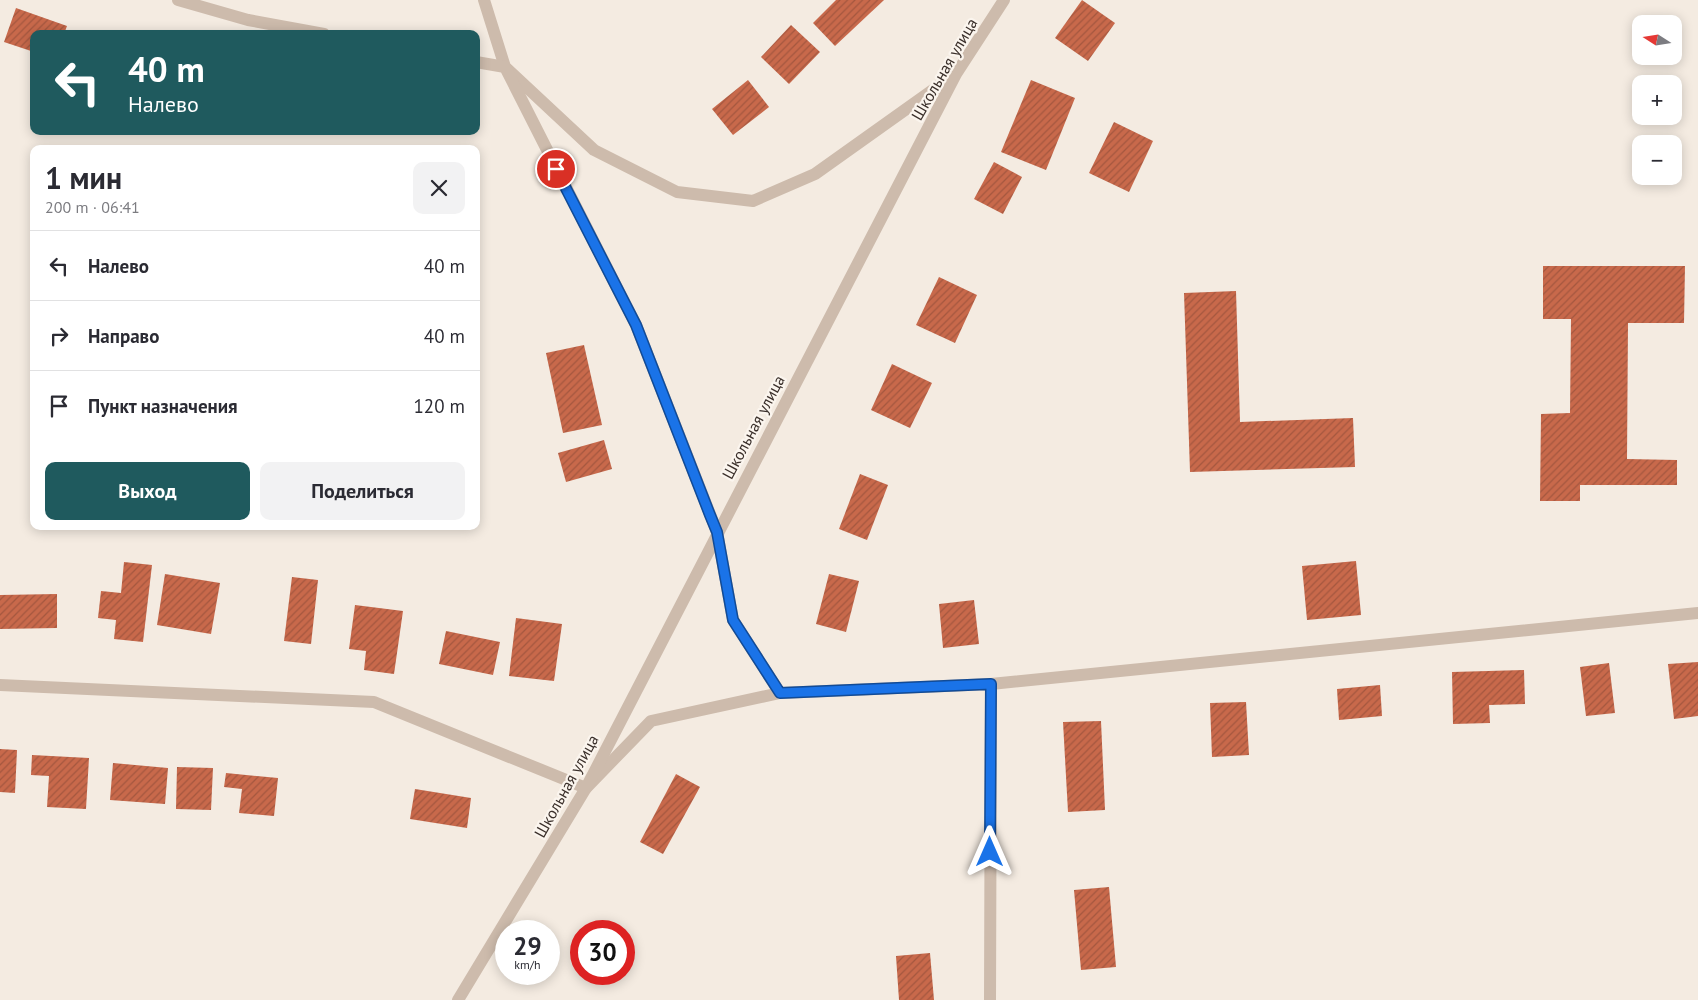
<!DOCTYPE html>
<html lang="ru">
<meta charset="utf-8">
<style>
:root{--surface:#fff;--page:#f2f2f3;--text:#2b2b33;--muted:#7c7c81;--line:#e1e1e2;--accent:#1f5a5e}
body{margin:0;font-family:"PT Sans",sans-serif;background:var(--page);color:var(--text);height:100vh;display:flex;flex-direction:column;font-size:19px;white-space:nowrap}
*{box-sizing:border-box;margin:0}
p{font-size:16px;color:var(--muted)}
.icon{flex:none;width:28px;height:28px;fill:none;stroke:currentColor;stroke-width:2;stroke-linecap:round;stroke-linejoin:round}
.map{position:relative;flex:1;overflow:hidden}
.panel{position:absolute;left:30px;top:145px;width:450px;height:385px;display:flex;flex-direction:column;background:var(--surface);border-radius:10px;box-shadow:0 2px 12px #0003}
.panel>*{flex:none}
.banner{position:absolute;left:30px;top:30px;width:450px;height:105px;border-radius:10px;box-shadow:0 2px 12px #0003;background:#1f5a5e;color:#fff;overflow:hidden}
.needle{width:32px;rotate:282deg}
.controls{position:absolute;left:1632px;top:15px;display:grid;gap:10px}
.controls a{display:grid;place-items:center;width:50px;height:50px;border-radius:10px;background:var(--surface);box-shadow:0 2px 12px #0003;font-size:25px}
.speed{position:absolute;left:495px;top:920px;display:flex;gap:10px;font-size:25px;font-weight:700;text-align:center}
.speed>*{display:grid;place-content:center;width:65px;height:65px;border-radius:50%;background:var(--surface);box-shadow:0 2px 12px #0003;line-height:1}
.speed small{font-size:12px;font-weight:400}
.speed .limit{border:8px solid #d22;background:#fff;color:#111}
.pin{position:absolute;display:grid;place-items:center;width:42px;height:42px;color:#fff;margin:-21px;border:2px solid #fff;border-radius:50%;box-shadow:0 1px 5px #0007}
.me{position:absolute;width:55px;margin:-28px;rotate:0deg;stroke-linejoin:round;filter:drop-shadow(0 0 4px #0008)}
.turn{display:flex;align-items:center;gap:18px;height:105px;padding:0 15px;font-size:22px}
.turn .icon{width:65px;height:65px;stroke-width:2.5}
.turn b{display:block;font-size:35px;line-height:42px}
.round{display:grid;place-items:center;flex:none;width:52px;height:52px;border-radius:10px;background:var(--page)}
.headline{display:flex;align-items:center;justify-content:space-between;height:85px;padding:0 15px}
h1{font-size:30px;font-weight:700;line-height:38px}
.action{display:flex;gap:10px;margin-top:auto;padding:10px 15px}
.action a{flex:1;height:58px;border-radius:10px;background:var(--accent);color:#fff;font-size:20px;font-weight:700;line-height:58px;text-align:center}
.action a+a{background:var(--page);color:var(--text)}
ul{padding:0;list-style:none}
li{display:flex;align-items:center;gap:15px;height:70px;padding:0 15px;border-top:1px solid var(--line)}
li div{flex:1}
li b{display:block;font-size:19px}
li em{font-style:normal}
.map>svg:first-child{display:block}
</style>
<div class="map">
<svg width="1698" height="1000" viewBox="0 0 1698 1000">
<defs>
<pattern id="building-hatch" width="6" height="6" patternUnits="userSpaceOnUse" patternTransform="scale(1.25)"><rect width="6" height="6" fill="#c8694b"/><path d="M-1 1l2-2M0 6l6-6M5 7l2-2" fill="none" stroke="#a4573f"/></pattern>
</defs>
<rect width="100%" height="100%" fill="#f4ebe1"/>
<g fill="url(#building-hatch)">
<path d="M836,0H884L835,46L813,23Z"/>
<path d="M1082,0L1115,23L1088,61L1055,38Z"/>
<path d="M16,8L67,26L64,34H34V52L4,42Z"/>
<path d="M791,25L820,52L789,84L761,57Z"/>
<path d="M748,80L769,107L733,135L712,109Z"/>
<path d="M1031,80L1075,98L1046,170L1001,152Z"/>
<path d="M1114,122L1153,141L1129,192L1089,173Z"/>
<path d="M994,162L1022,177L1003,214L974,199Z"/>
<path d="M1543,266H1685L1684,323H1628L1627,459L1677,460V485H1580V501H1540L1541,414L1570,413L1571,319H1543Z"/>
<path d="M939,277L977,295L955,343L916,325Z"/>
<path d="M1236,291L1240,422L1353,418L1355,467L1190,472L1184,293Z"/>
<path d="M584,345L602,425L563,433L546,353Z"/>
<path d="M892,364L932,383L910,428L871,410Z"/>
<path d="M604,440L612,469L566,482L558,453Z"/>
<path d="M860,474L888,485L867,540L839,529Z"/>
<path d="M1356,561L1361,615L1307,620L1302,566Z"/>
<path d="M124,562L152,565L143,642L114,639L116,620L98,618L101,591L121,593Z"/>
<path d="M165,574L220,583L211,634L157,625Z"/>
<path d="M829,574L859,581L846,632L816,624Z"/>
<path d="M292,577L318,580L311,644L284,641Z"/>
<path d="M57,594V628L0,629V595Z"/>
<path d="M974,600L979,644L943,648L939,604Z"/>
<path d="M355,605L403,611L394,674L364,670L366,651L349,649Z"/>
<path d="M516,618L562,624L554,681L509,676Z"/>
<path d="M446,631L500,642L493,675L439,664Z"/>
<path d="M1698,662V716L1674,719L1668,664Z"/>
<path d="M1609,663L1615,713L1586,716L1580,667Z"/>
<path d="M1524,670L1525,704L1489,705L1490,723L1453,724L1452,672Z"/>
<path d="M1380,685L1382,716L1339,720L1337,689Z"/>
<path d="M1246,702L1249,755L1212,757L1210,703Z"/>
<path d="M1101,721L1105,810L1068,812L1063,722Z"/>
<path d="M0,749L17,750L15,793L0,792Z"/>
<path d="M32,755L89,758L86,809L47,807L49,776L31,775Z"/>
<path d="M113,763L168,768L165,804L110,800Z"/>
<path d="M177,767L213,768L211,810L176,809Z"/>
<path d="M226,773L278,778L274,816L239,813L242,789L224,787Z"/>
<path d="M676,774L700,787L663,854L640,842Z"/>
<path d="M415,789L471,798L467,828L410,819Z"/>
<path d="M1109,887L1116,967L1081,970L1074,890Z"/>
<path d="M930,953L934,1000H899L896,956Z"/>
</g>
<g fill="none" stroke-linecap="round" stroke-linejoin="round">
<g stroke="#cdbbac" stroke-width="12">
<path d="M178,0L248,20L324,34"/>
<path d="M484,0L505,67L594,150L677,192L753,201L815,174L954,75"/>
<path d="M476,62L505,67L636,325L717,532L733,620L780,693"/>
<path d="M0,685L374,702L586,788L651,721L780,693L991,684L1698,613"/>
<path d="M458,1000L586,788L956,74L1004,0"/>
<path d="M990,1000L991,684"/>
</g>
</g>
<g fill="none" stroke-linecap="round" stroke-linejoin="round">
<g stroke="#114b97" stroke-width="12">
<path id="route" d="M556,169L636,325L710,515L717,532L733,620L780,693L991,684L990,852"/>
</g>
<use href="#route" stroke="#1a73e8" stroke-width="9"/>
</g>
<g text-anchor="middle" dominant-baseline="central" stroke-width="4.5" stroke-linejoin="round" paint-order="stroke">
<g font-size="16" fill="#3b302b" stroke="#fbf5ee">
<text transform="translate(944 69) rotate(-60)">Школьная улица</text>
<text transform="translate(753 427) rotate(-62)">Школьная улица</text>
<text transform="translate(566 786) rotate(-61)">Школьная улица</text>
</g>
</g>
</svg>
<div class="controls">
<a><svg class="needle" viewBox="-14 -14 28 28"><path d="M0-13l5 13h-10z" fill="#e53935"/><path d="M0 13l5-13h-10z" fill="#7c7c81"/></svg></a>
<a>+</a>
<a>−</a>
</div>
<div class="speed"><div>29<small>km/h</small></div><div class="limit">30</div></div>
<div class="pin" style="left:556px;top:169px;background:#d93025"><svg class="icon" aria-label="arrive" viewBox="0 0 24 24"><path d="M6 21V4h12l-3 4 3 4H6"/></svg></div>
<svg class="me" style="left:990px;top:852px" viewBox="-20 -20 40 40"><path d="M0-17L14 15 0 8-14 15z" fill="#1a73e8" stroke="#fff" stroke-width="4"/></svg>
<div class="banner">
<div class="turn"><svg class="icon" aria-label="left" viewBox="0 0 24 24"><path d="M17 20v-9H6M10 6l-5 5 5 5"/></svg><div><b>40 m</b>Налево</div></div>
</div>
<section class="panel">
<div class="headline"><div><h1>1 мин</h1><p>200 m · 06:41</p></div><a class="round"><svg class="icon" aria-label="close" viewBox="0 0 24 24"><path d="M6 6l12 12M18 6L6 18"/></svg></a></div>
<ul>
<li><svg class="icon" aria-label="left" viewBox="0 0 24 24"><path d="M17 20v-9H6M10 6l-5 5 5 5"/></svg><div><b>Налево</b></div><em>40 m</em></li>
<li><svg class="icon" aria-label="right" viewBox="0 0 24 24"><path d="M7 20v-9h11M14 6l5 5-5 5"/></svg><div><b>Направо</b></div><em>40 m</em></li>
<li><svg class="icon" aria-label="arrive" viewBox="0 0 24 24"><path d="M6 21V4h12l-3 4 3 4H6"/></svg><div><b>Пункт назначения</b></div><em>120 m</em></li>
</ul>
<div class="action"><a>Выход</a><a>Поделиться</a></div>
</section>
</div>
